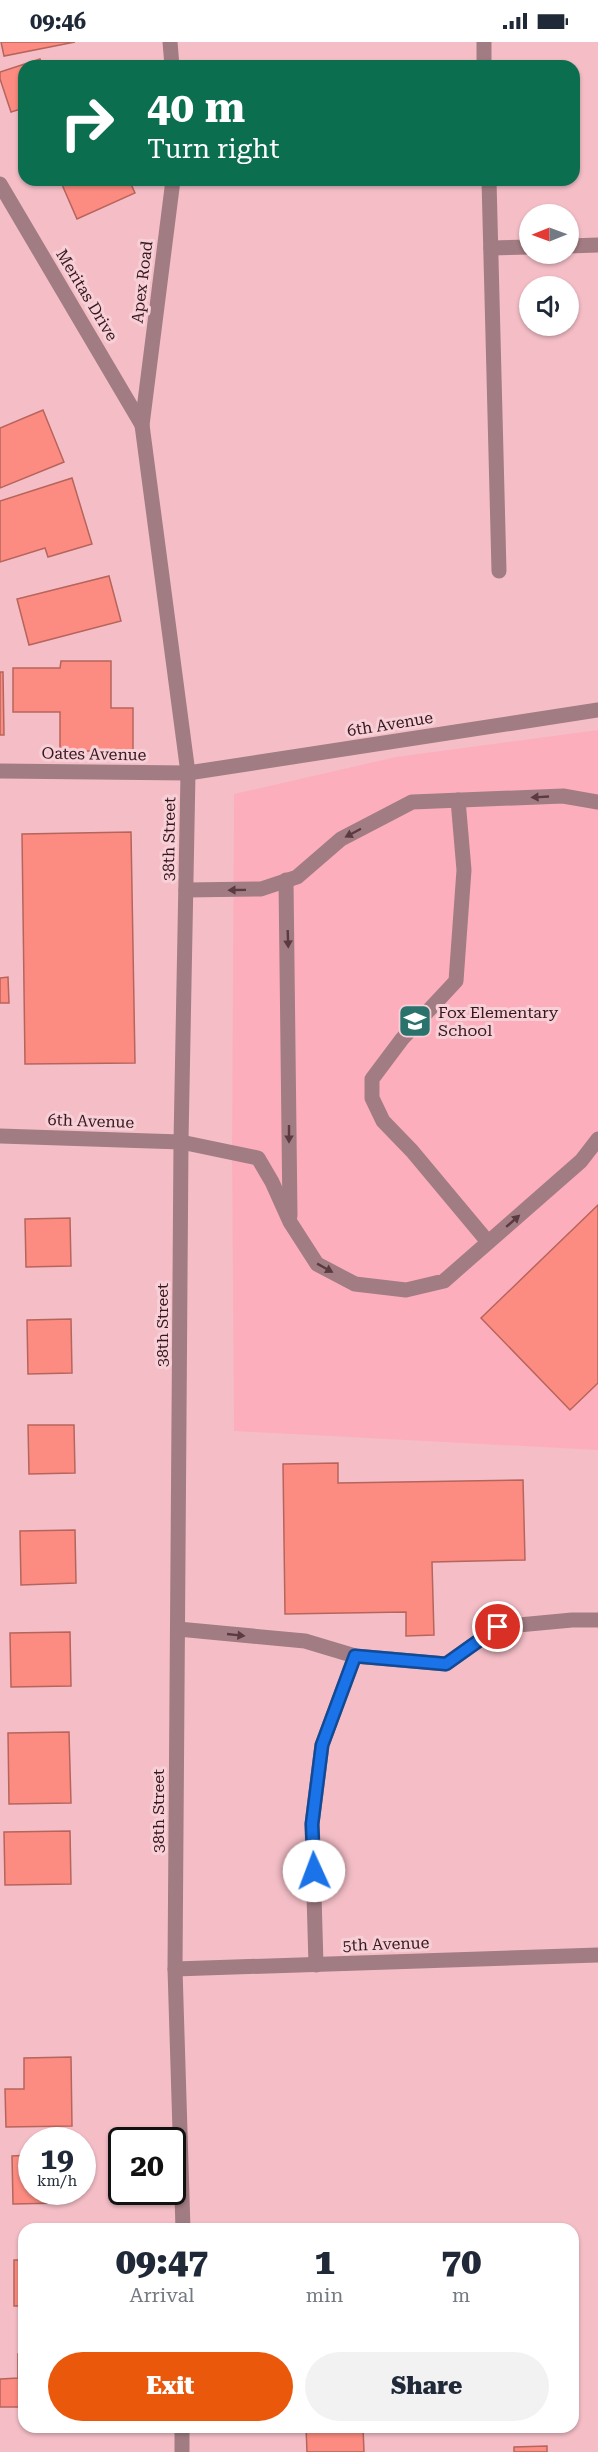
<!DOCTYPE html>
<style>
:root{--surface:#fff;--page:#f2f2f3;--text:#1f2937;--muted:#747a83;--accent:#ea580c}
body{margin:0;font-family:"Roboto Serif",serif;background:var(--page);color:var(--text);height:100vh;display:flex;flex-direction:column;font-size:22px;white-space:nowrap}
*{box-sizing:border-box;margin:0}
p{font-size:20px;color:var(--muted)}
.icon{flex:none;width:33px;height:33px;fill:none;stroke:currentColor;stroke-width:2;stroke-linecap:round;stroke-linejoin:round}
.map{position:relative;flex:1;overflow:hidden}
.side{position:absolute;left:18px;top:2181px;width:561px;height:210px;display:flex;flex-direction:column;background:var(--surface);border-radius:18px;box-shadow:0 2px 4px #0004}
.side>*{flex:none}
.guide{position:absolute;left:18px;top:18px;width:562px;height:126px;border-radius:18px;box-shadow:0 2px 4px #0004;background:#0b6e4f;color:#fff;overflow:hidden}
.needle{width:39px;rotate:269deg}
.controls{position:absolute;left:519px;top:162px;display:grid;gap:12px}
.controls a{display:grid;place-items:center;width:60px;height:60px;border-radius:50%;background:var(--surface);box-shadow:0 2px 4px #0004;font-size:30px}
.speed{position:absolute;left:18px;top:2085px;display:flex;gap:12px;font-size:30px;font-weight:700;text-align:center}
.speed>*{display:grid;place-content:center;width:78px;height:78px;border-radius:50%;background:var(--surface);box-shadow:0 2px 4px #0004;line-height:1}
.speed small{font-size:15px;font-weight:400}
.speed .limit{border:3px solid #111;border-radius:9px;background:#fff;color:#111}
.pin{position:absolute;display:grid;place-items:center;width:51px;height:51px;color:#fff;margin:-26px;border:3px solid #fff;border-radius:50%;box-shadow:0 2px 6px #0007}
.me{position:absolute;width:66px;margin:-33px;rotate:358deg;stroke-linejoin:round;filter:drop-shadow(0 0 4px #0008)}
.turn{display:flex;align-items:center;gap:21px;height:126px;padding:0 30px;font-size:27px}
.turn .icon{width:78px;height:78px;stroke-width:2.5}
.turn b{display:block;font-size:42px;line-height:51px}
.eta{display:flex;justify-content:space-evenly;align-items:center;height:102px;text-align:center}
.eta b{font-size:36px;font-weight:800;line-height:42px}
.primary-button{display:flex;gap:12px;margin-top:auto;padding:12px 30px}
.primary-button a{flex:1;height:69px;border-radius:36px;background:var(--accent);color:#fff;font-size:24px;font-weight:800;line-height:69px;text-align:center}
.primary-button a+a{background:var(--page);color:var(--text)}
.status{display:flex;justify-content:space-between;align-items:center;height:42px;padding:0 30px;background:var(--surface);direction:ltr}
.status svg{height:16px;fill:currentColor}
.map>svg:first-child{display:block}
</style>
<div class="status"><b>09:46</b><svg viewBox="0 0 49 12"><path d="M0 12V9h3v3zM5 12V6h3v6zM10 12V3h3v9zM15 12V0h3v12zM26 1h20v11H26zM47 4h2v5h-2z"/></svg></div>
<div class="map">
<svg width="598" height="2410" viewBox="0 0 598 2410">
<rect width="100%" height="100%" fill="#f5bec7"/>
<path fill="#fdaebd" d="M598,688V1408L234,1389L232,1109L234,752L396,715Z"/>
<g fill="#fc8c81" stroke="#b6655c" stroke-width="1.5">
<path d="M1,0H75L4,14Z"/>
<path d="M40,17L43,24H24V66L11,70L0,37V30Z"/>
<path d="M60,138H129L135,151L77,177Z"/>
<path d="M43,368L64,420L0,446V386Z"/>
<path d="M72,436L92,502L48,515L45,506L0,520V459Z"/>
<path d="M109,534L121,579L29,603L17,557Z"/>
<path d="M61,619H111V666H133V709H60V670H13V626H60Z"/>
<path d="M0,630H3L4,693H0Z"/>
<path d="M131,790L135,1021L25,1022L22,792Z"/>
<path d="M8,935L9,961H0V936Z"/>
<path d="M598,1163V1341L570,1368L481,1276Z"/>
<path d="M70,1176L71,1224L26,1225L25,1177Z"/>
<path d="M71,1277L72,1331L28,1332L27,1278Z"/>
<path d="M28,1383H74L75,1431L29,1432Z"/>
<path d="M338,1421V1441L523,1438L525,1518L432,1520L434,1593L406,1594V1570L285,1572L283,1422Z"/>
<path d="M75,1488L76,1541L21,1543L20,1489Z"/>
<path d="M70,1590L71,1644L11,1645L10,1591Z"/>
<path d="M69,1690L71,1761L9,1762L8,1691Z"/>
<path d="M70,1789L71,1842L5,1843L4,1790Z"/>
<path d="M71,2015L72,2084L6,2085L5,2047H24V2016Z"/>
<path d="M32,2113V2150H61V2161L13,2162L12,2114Z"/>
<rect x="14" y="2218" width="10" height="46"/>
<path d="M18,2312H24V2365H0V2337L18,2336Z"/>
<path d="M306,2385H363L364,2410H307Z"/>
<path d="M547,2404V2410H514V2405Z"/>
</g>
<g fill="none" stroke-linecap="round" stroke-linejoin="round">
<g stroke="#a27c83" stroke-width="15">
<path d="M458,758L464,828L456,939L402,997L372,1037V1056L383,1079L412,1109L488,1200"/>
<path d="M286,838L290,1174"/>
<path d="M186,848L261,847L297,835L341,797L412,760L563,754L598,760"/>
<path d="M181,1100L258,1116L272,1140L290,1180L317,1222L355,1242L406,1248L444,1239L581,1119L598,1097"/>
<path d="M178,1587L305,1599L355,1614L446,1622L498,1585L572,1578H598"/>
<path d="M316,1923L312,1782L322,1703L355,1614"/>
</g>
<g stroke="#a27c83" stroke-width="15">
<path d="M170,0L172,24"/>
<path d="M484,0V24"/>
<path d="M173,138L142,383L188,731L181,1100L175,1927L183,2187"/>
<path d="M489,138L499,529"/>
<path d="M0,142L142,383"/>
<path d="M568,204L598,203"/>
<path d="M491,206L530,205"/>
<path d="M0,729L188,731L598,668"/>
<path d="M0,1094L181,1100"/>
<path d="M175,1927L598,1913"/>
<path d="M182,2410V2385"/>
</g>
</g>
<defs><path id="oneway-solid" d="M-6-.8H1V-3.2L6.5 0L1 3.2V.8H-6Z" transform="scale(1.5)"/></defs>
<g fill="#5c3a41">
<use href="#oneway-solid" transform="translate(540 755) rotate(177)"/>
<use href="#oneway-solid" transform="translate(353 791) rotate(152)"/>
<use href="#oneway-solid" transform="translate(237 848) rotate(179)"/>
<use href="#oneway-solid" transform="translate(288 897) rotate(88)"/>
<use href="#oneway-solid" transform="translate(289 1092) rotate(90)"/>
<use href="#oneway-solid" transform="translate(513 1179) rotate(-41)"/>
<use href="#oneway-solid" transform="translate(325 1226) rotate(29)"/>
<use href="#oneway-solid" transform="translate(236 1593) rotate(6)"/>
</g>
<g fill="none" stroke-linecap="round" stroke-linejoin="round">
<g stroke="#114b97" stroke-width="15">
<path id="route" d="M314,1829L312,1782L322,1703L355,1614L446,1622L498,1585"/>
</g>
<use href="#route" stroke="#1a73e8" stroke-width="10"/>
</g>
<defs>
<g id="school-square" transform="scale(1.725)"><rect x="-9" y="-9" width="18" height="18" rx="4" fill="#2a736c" stroke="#f6d0d6"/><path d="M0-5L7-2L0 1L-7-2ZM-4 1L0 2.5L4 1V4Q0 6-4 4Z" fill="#fff"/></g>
</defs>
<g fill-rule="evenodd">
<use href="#school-square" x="415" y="979"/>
</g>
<g text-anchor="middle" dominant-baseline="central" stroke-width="6" stroke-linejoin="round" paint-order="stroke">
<g font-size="16" fill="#37161e" stroke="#f6d0d6">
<text transform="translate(142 240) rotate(-83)">Apex Road</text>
<text transform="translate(87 253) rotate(59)">Meritas Drive</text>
<text transform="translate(390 682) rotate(-9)">6th Avenue</text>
<text transform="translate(94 712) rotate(1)">Oates Avenue</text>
<text transform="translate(169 797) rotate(-89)">38th Street</text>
<text transform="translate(91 1079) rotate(2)">6th Avenue</text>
<text transform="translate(162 1283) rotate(-90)">38th Street</text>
<text transform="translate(158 1769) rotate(-90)">38th Street</text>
<text transform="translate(386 1902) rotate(-2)">5th Avenue</text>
</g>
<g font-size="16" fill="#37161e" stroke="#f6d0d6" text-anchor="start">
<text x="438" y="970">Fox Elementary<tspan x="438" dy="18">School</tspan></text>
</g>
</g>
</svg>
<div class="controls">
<a><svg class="needle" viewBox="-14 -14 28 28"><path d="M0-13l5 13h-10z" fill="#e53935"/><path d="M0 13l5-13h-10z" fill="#747a83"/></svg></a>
<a><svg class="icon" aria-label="sound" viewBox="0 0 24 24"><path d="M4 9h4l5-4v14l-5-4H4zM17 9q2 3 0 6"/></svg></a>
</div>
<div class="speed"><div>19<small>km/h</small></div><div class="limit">20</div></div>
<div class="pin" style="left:498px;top:1585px;background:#d93025"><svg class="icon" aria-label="arrive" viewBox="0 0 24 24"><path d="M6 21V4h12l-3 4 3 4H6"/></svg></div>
<svg class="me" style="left:314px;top:1829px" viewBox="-20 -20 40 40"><circle r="19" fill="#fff"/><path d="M0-13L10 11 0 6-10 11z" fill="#1a73e8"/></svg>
<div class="guide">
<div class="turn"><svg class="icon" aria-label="right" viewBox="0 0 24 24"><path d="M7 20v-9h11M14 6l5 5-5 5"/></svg><div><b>40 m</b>Turn right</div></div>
</div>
<section class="side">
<div class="eta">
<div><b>09:47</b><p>Arrival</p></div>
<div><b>1</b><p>min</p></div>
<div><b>70</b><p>m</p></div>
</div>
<div class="primary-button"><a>Exit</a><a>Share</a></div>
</section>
</div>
